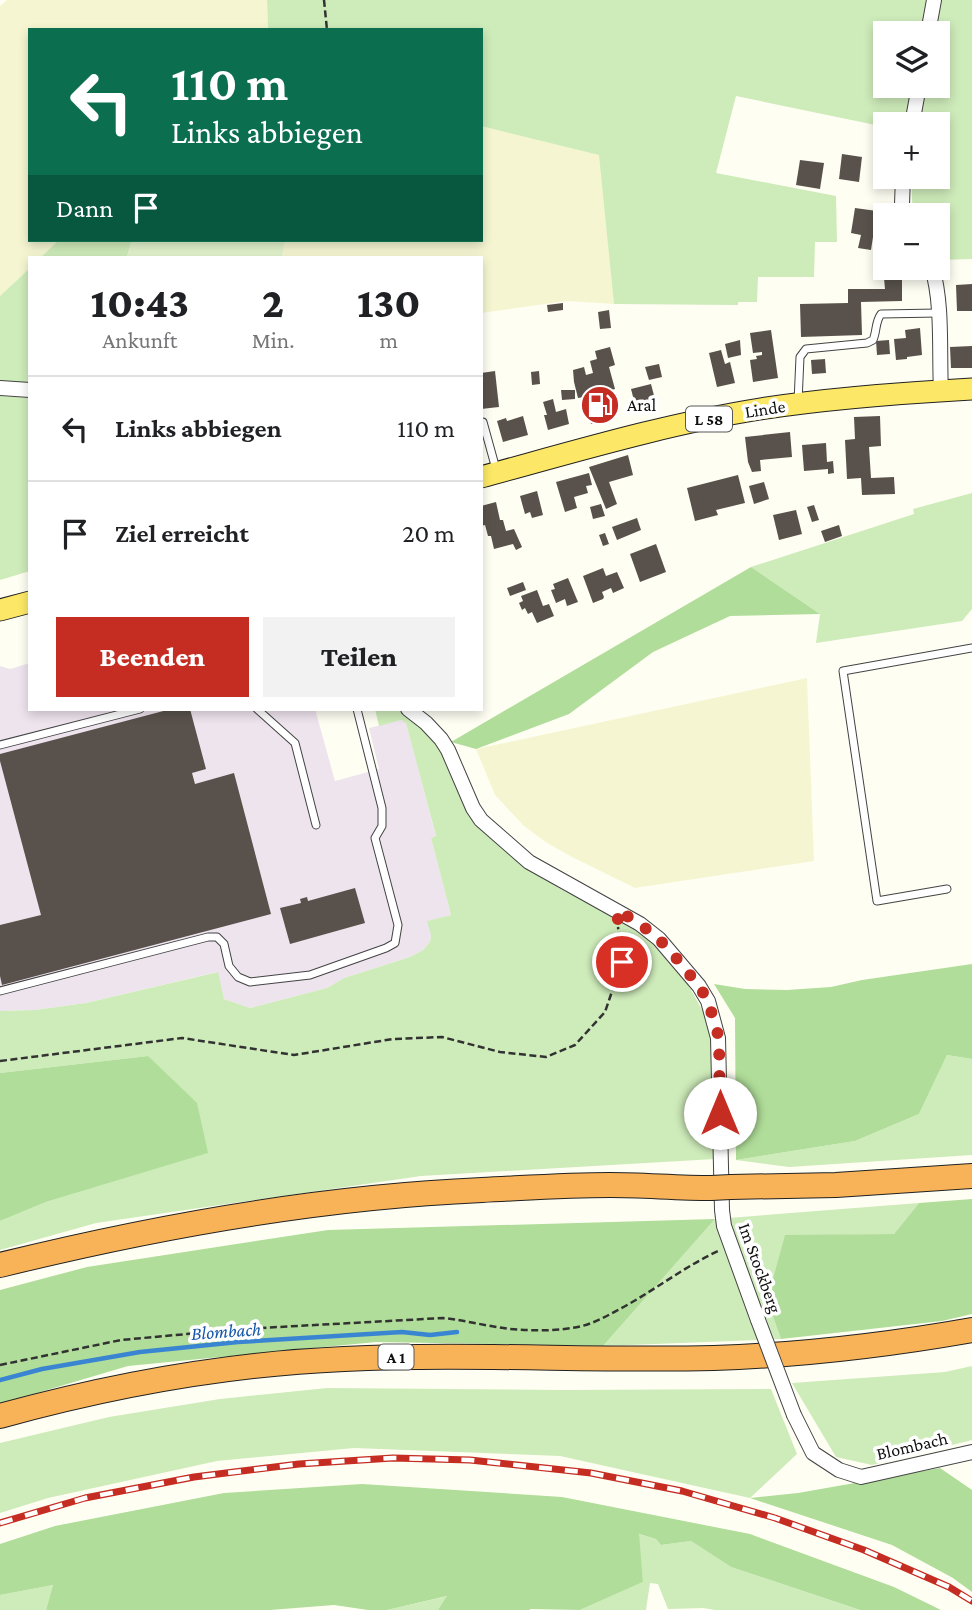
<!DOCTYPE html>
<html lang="de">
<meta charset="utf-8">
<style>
:root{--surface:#fff;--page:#f2f2f2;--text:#202124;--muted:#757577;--line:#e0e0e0;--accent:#c52c22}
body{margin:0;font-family:"Crimson Pro",serif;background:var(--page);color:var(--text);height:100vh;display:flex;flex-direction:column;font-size:26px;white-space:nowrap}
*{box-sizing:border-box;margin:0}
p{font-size:23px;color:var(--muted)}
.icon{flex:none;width:38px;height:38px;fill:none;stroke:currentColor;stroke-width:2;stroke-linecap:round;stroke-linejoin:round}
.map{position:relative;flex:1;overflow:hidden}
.side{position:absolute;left:28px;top:256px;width:455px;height:455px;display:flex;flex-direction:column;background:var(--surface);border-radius:0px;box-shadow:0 4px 10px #0003}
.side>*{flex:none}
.hud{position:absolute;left:28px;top:28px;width:455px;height:214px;border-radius:0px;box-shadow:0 4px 10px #0003;background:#0b6e4f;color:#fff;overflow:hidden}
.controls{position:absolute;left:873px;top:21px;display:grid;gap:14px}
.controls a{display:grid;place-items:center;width:77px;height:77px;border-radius:0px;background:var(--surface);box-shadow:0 4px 10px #0003;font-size:35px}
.pin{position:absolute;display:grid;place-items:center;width:60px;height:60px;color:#fff;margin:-30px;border:4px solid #fff;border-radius:50%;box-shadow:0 2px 7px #0007}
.me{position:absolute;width:77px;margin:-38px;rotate:0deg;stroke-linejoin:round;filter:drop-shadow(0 0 5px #0008)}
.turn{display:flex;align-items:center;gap:24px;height:147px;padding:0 28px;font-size:32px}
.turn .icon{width:91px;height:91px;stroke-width:2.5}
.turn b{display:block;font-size:49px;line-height:60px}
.then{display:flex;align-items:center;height:66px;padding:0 28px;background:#0003;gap:14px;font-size:26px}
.eta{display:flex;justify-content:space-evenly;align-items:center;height:119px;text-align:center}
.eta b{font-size:42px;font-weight:800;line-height:49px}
.button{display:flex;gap:14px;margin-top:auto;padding:14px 28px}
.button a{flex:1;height:80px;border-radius:0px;background:var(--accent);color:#fff;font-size:28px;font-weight:800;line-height:80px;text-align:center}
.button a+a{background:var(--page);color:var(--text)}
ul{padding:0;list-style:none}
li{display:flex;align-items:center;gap:21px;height:105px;padding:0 28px;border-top:2px solid var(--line)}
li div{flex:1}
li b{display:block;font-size:26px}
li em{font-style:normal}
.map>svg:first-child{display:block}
</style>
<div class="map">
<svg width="972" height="1610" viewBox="0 0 972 1610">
<rect width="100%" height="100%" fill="#fffef3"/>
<path fill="#eee4ee" d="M30,663V709H315L335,781L379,769L369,728L401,720L406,722L436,837L431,838L451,915L428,921L431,935L430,942L423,950L410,957L344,978L327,988L250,1008L224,999L217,972L86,1003L35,1010L0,1011V666L10,669Z"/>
<g fill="#f5f6d1">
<path d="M7,0H267L268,30H30V240H59L41,257H30V268L0,296V6Z"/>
<path d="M481,126L600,155L614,304L566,301L481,313V257H282L285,240H481Z"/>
<path d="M807,678L814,861L635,888L572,857L547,843L524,826L495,795L476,749Z"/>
</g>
<g fill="#ceebba" fill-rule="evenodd">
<path d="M267,0H972V259L938,260V215H915L912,201V177H938V124H886L885,127L736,96L716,173L836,196L837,242H815L814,277H758L757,302H738V305L614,304L599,155L481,126V30H268ZM886,33H938V86H886Z"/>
<path d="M59,240H132L127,257H41Z"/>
<path d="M30,268V385L0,382V296Z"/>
<path d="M0,396L30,398V571L0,580Z"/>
<path d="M972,493V609L962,621L816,643L820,614L751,567L914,514L913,509Z"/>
<path d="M375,709H399L419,724L439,747L481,828L516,860L562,890L625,921L660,949L685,979L706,1017L712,1044L715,1159L421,1176L96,1223L0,1250V1221L46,1202L207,1153L148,1056L0,1073V1011L35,1010L86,1003L218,972L224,999L250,1008L327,988L344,978L410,957L423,950L430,942L431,935L427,921L451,915L431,838L436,836L406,723L401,720L379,726Z"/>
<path d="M947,1055L972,1059V1155L789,1167L736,1160L855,1141L919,1114Z"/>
<path d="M919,1203L894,1234L785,1236L767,1300L781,1339L603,1346L715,1219Z"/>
<path d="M972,1366V1440L872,1465L836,1457L792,1383L945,1372Z"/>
<path d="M327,1388L565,1390L771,1389L797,1454L750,1498L560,1456L354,1448L217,1461L48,1498L0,1513V1443L109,1417L220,1399Z"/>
<path d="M638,1534L656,1539L661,1545L691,1541L731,1567L860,1610H715L703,1608L668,1609L658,1584L650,1583L646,1610H580L643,1582Z"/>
<path d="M53,1585L46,1610H0V1595Z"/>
<path d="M448,1596L438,1610H387Z"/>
</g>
<g fill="#b0dd99">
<path d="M751,567L820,614L730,616L653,652L569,714L476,749L451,742Z"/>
<path d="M972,964V1059L947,1055L919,1114L855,1141L736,1160L735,1018L714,984L745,989L787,990L831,987L862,980Z"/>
<path d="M148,1056L197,1103L208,1153L46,1202L0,1221V1073Z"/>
<path d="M972,1199V1314L942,1321L781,1339L767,1300L785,1235L894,1234L919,1203Z"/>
<path d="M715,1219L603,1346L376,1342L128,1366L0,1404V1290L87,1267L328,1230Z"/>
<path d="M940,1468L972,1490V1592L953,1578L892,1545L750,1498L798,1493Z"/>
<path d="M362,1484L562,1497L750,1534L894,1587L941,1610H860L731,1567L691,1541L661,1545L656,1539L639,1534L643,1582L580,1610L530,1609V1610H438L447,1596L387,1610H368L334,1605L270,1610H46L53,1585L0,1595V1544L55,1526L224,1493Z"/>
</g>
<path fill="#e1f2cc" d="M132,240H285L282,257H127Z"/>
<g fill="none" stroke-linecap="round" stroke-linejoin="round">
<path stroke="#3a85d2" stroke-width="4.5" d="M0,1380L42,1369L140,1352L238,1342L402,1332L430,1335L457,1332"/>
</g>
<g fill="#59524c">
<path d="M842,154L862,157L859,182L839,179Z"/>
<path d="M800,160L824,163L820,189L796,185Z"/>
<path d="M855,208L877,211L871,250L858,248L861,235L851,233Z"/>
<path d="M884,278H902V301L861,302L862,335L801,337L800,304L848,303V289H885Z"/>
<path d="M972,284V311H957L956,285Z"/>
<path d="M563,303V310L548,312L547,305Z"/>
<path d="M609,310L611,328L600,329L598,312Z"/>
<path d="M920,328L922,355L907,357V359L896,360L894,339L906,338L905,330Z"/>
<path d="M771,330L778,378L753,382L750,360L757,359L756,356L762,355V352L753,353L750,333Z"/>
<path d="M740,340L741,355L728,358L725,344Z"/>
<path d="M889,340L890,354L877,355L876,341Z"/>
<path d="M972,346V368H951L950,347Z"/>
<path d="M610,347L615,365L609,367L615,389L607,391L614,418L591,424L584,397L578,398L574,382L573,370L584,367L586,375L593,373L590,361L597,359L595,351Z"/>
<path d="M721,350L725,364L730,362L735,383L717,387L709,353Z"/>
<path d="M825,359L826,373L812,374L811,360Z"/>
<path d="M659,364L662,377L649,380L645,367Z"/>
<path d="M495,371L499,407L481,409V373Z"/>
<path d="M539,371L540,384L532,385L531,372Z"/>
<path d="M651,384L656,403L636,408L631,389Z"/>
<path d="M561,390H575V399L562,400Z"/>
<path d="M553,399L556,412L566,409L569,424L548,430L544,415H547L543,402Z"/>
<path d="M523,416L528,435L503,442L497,421L506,418L507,421Z"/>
<path d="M880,416L881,446L869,447L871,478L894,477L895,494L862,495L861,478L847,479L845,440L855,439L854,417Z"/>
<path d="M790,432L792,457L760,460L761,471L752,472L748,462L745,437Z"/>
<path d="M826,443L827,462L833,461L834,473L828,474V469L804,471L802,445Z"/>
<path d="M628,455L633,475L609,482L617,504L606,509L589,467Z"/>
<path d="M589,473L592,485L586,486L588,493L574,497L577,508L565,512L556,482Z"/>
<path d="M738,475L745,503L716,510L718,515L695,521L687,488Z"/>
<path d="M764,482L769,499L754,504L749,486Z"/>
<path d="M537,491L543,515L532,518L530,512L525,514L520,496Z"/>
<path d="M496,502L500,520H503L506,531L514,529L522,547L516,550L513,544L494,549L491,536H488L485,525L481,526V506Z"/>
<path d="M601,504L605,516L593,519L590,507Z"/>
<path d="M814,505L819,520L812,522L807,507Z"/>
<path d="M796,510L802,534L779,540L773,515Z"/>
<path d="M637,518L641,530L617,540L612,527Z"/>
<path d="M839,525L842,536L825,542L821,531Z"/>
<path d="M605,533L609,544L603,546L599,535Z"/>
<path d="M656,544L666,572L640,582L630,554Z"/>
<path d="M603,568L606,576L617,572L624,588L613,593L611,588L602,592L604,597L603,599L593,603L583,576Z"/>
<path d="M568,578L578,602L567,606L565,599L556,603L551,590L555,589L553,584Z"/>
<path d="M523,582L526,590L510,596L507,588Z"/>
<path d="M537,590L543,606L549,604L554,616L537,623L532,612L528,614L525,608L522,610L519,603L523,601L521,596Z"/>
<path d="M171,709H190L206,769L192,773L195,784L234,773L271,914L2,985L0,976V925L41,915L0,761V754Z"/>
<path d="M355,888L365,923L290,944L280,908L301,903L300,899L307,897L308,901Z"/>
</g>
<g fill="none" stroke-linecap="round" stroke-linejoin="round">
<g stroke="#434343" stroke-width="9">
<g id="lane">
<path d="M798,402L800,357L806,349L867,343L873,340C877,331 875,322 881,314L938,313"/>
<path d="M481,422H483L496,469"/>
<path d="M257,709L295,743L316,825"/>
<path d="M0,745L140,709"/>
<path d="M947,889L877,901L843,671L972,648"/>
<path d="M0,991L208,937H217L224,944L229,966L238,977L250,982L310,975L386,948L395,943L398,925L375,838L382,826V808L357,709"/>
</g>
</g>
<g stroke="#434343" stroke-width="16">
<g id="street">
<path d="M928,33L934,0"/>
<path d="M912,124L919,86"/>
<path d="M903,177L902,204L906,215"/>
<path d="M932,268C943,303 939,353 941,391"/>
<path d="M0,388L30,390"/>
<path d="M408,709L426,723L441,739L448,750L473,808L481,820L529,862L640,924L659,939L699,986L708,1001L718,1038L722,1210L724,1226L758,1320"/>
<path d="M794,1415L813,1453L839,1470L861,1477L972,1452"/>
</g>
</g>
<g stroke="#212121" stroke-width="23">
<g id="primary">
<path d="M481,477C573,452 666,424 760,409C830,398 901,393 972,389"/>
<path d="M0,610L30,602"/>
</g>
</g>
<g stroke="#212121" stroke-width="26">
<g id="highway">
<path d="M731,1187L836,1185L972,1176"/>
<path d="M0,1265C158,1226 320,1197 482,1190C525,1188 567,1185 610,1185C643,1185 677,1188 711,1188"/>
<path d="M0,1416C112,1385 227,1364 344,1359C467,1353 591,1361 714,1358C801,1355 887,1345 972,1330"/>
</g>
</g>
<g stroke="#323232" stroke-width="2.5" stroke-dasharray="7 3.5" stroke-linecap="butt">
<path d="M324,0L327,30"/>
<path d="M0,1061L182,1038L294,1055L393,1039L442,1037L500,1052L546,1057L575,1045L605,1012L622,962L618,927"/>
<path d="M0,1365L121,1340L242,1329L443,1318C472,1321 500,1330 528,1330C546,1331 565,1330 582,1326C594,1323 605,1317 616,1311C651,1293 682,1268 718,1251"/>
</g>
<use href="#lane" stroke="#fff" stroke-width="7"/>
<use href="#street" stroke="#fff" stroke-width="14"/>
<use href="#primary" stroke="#fce866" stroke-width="21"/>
<use href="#highway" stroke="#f8b258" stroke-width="24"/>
<g stroke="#c52c22" stroke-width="7">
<path id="rail" d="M0,1523L85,1498L194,1477L299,1464L393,1458L470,1460L591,1473L682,1491L775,1518L864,1550L949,1587L972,1601"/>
</g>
<use href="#rail" stroke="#fff" stroke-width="4.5" stroke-dasharray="13" stroke-linecap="butt"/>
<g stroke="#434343" stroke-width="16" stroke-linecap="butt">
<path id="street-bridge" d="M758,1320L794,1415"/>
</g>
<g stroke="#212121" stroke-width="26" stroke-linecap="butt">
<path id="highway-bridge" d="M711,1188L731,1187"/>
</g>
<use href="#street-bridge" stroke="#fff" stroke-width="14"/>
<use href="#highway-bridge" stroke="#f8b258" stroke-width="24"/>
</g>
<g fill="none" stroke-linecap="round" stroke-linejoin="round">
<path stroke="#c52c22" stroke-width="12" stroke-dasharray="0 21.6" d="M622,962L617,910L640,924L659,939L678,960L699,986L708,1001L719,1038L720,1113"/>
</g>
<defs>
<g id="fuel-disc" transform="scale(2.0125)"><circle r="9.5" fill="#c52c22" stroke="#fff"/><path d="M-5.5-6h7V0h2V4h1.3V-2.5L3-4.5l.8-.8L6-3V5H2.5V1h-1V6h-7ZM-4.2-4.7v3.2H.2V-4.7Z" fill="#fff"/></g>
</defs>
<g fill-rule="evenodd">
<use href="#fuel-disc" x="600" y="405"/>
</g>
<g text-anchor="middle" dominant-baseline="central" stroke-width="7" stroke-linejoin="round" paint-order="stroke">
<g fill="#fff" stroke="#585858" stroke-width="2">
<rect x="686" y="406.5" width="46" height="25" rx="5"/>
<rect x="378.5" y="1344.5" width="35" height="25" rx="5"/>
</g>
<g font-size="16" font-weight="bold" fill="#101010">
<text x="709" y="419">L 58</text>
<text x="396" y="1357">A 1</text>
</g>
<g font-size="18" fill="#101010" stroke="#fff" text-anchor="start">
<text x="627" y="405">Aral</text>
</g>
<g font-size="18" fill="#101010" stroke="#fff">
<text transform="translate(765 409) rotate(-9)">Linde</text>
<text transform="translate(760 1268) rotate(70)">Im Stockberg</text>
<text transform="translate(912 1446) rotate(-13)">Blombach</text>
</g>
<g font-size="19" font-style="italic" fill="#1457a7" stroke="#fff">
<text transform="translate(226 1331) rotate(-4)">Blombach</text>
</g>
</g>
</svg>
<div class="controls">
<a><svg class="icon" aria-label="layers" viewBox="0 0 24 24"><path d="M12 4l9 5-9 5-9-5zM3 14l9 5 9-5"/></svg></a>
<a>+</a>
<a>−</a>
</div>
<div class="pin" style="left:622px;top:962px;background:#d93025"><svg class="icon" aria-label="arrive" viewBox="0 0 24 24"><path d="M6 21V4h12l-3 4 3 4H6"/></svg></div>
<svg class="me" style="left:720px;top:1113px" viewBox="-20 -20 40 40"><circle r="19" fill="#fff"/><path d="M0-13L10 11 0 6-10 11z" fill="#c52c22"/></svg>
<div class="hud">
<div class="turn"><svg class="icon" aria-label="left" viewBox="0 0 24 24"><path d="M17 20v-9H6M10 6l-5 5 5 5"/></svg><div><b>110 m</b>Links abbiegen</div></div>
<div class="then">Dann<svg class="icon" aria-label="arrive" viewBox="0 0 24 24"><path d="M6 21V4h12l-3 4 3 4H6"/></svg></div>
</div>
<section class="side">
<div class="eta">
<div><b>10:43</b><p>Ankunft</p></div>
<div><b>2</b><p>Min.</p></div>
<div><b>130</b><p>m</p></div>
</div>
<ul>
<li><svg class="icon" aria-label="left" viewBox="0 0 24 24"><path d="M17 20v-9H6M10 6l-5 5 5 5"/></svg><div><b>Links abbiegen</b></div><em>110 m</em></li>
<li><svg class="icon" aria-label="arrive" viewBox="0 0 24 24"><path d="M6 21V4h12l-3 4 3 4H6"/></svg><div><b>Ziel erreicht</b></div><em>20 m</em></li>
</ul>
<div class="button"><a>Beenden</a><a>Teilen</a></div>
</section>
</div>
